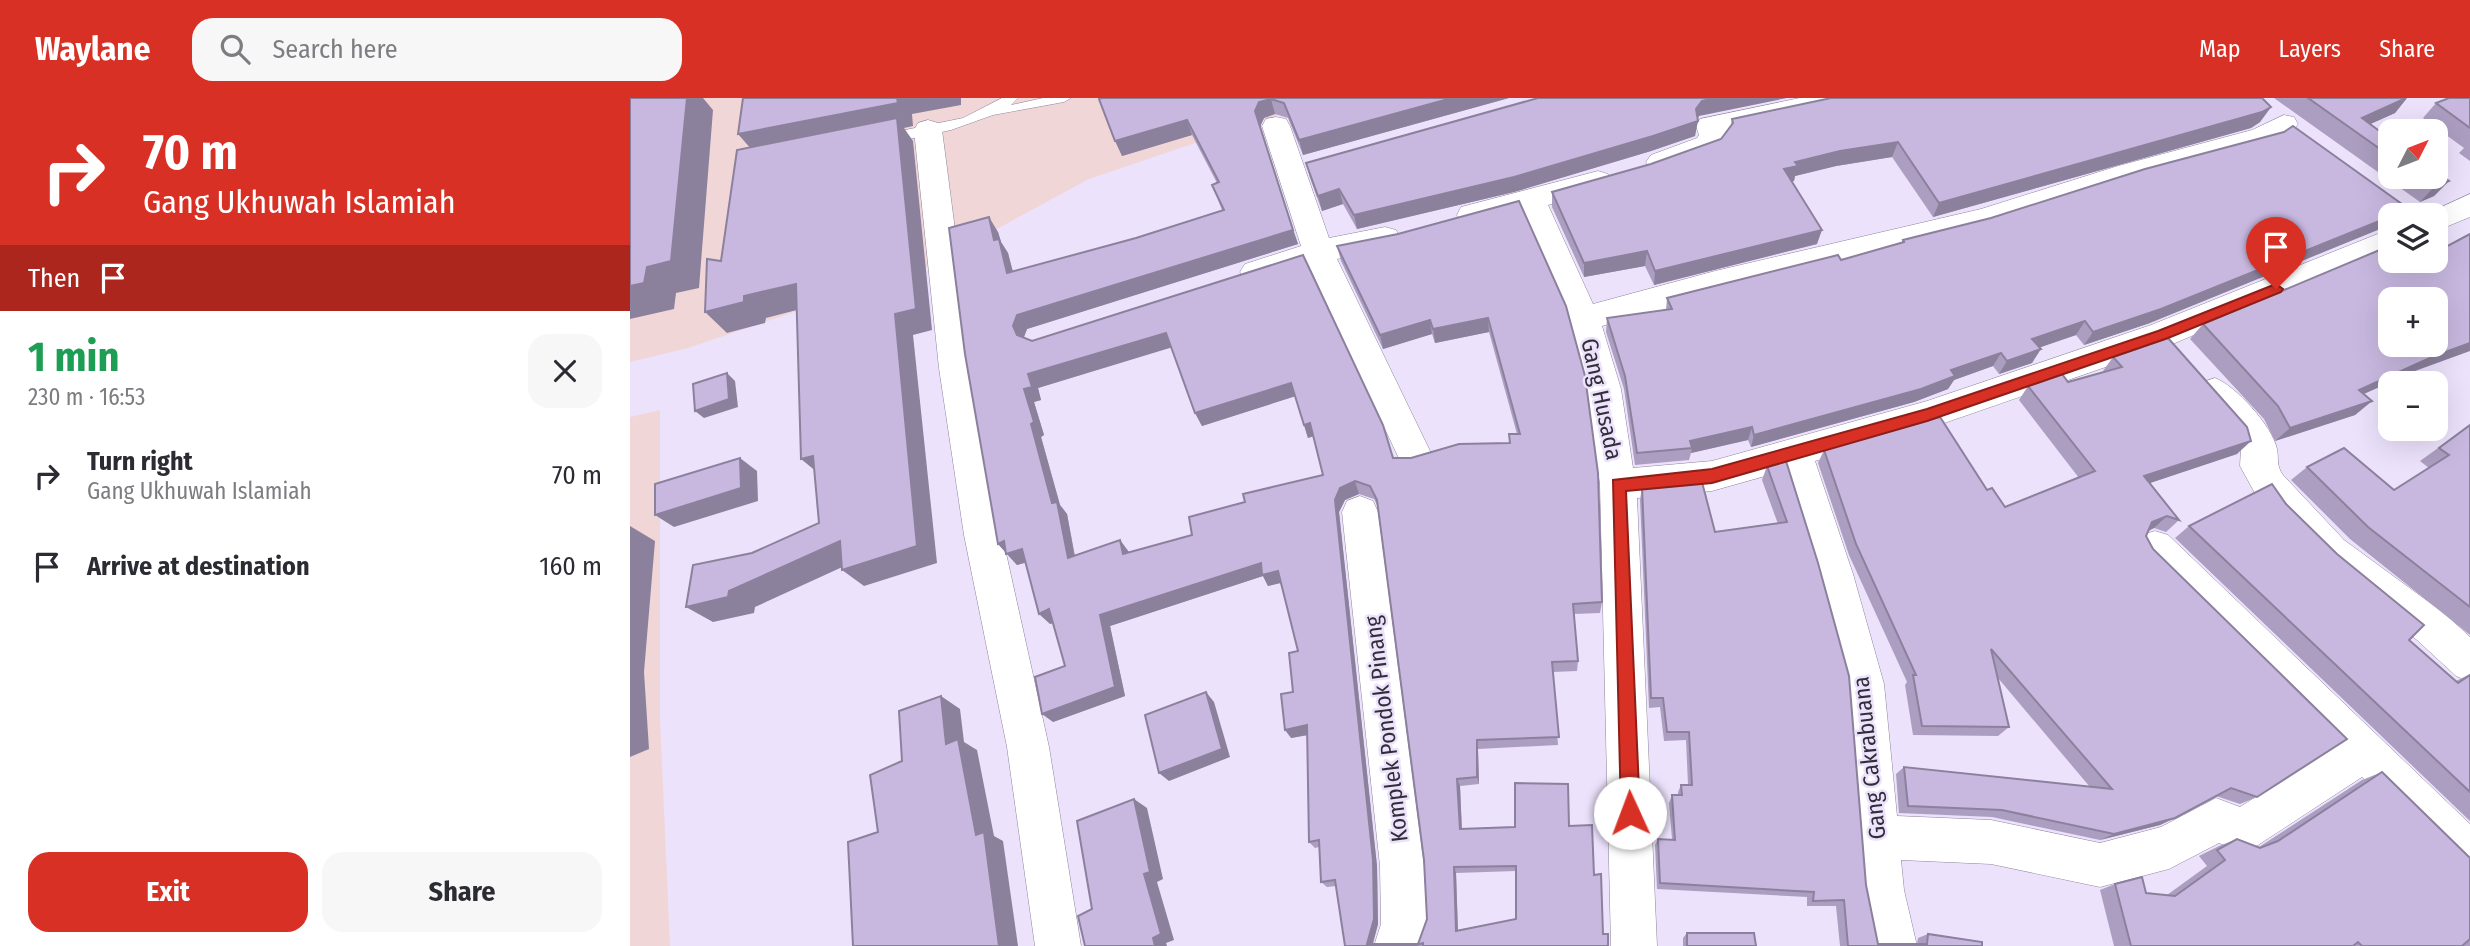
<!DOCTYPE html>
<meta charset="utf-8">
<style>
:root{--surface:#fff;--page:#f7f7f7;--text:#2b2b33;--muted:#7c7c81;--accent:#d93025}
body{margin:0;font-family:"Fira Sans Condensed",sans-serif;background:var(--page);color:var(--text);height:100vh;display:flex;flex-direction:column;font-size:26px;white-space:nowrap}
*{box-sizing:border-box;margin:0}
p{font-size:23px;color:var(--muted)}
.icon{flex:none;width:38px;height:38px;fill:none;stroke:currentColor;stroke-width:2;stroke-linecap:round;stroke-linejoin:round}
.map{position:relative;flex:1;overflow:hidden}
.side{display:flex;flex-direction:column;background:var(--surface);width:630px}
.side>*{flex:none}
.hud{background:#d93025;color:#fff;overflow:hidden}
.needle{width:46px;rotate:48deg}
.fabs{position:absolute;left:1748px;top:21px;display:grid;gap:14px}
.fabs a{display:grid;place-items:center;width:70px;height:70px;border-radius:14px;background:var(--surface);box-shadow:0 7px 28px #0002;font-size:35px}
.pin{position:absolute;display:grid;place-items:center;width:60px;height:60px;color:#fff;margin:-72px -30px;border-radius:50% 50% 50% 0;rotate:-45deg;box-shadow:0 0 7px #0007}
.pin .icon{rotate:45deg}
.me{position:absolute;width:77px;margin:-38px;rotate:358deg;stroke-linejoin:round;filter:drop-shadow(0 0 5px #0008)}
.turn{display:flex;align-items:center;gap:24px;height:147px;padding:0 28px;font-size:32px}
.turn .icon{width:91px;height:91px;stroke-width:2.5}
.turn b{display:block;font-size:49px;line-height:60px}
.then{display:flex;align-items:center;height:66px;padding:0 28px;background:#0003;gap:14px;font-size:26px}
.round{display:grid;place-items:center;flex:none;width:74px;height:74px;border-radius:21px;background:var(--page)}
.headline{display:flex;align-items:center;justify-content:space-between;height:119px;padding:0 28px}
h1{font-size:42px;font-weight:700;line-height:52px;color:#1e9e55}
.button{display:flex;gap:14px;margin-top:auto;padding:14px 28px}
.button a{flex:1;height:80px;border-radius:21px;background:var(--accent);color:#fff;font-size:28px;font-weight:700;line-height:80px;text-align:center}
.button a+a{background:var(--page);color:var(--text)}
ul{padding:0;list-style:none}
li{display:flex;align-items:center;gap:21px;height:91px;padding:0 28px}
li div{flex:1}
li b{display:block;font-size:26px}
li em{font-style:normal}
header{display:flex;align-items:center;gap:42px;box-sizing:border-box;height:98px;padding:0 35px;background:var(--accent);color:#fff}
header strong{font-size:33px}
nav{display:flex;gap:38px;margin-inline-start:auto;font-size:24px}
.search{width:490px;height:63px;background:var(--page);display:flex;align-items:center;gap:18px;box-sizing:border-box;padding:0 24px;border-radius:21px;color:var(--muted);font-size:26px}
main{display:flex;flex:1;min-height:0}
.map>svg:first-child{display:block}
</style>
<header>
<strong>Waylane</strong>
<div class="search"><svg class="icon" aria-label="search" viewBox="0 0 24 24"><circle cx="10" cy="10" r="6"/><path d="M15 15l6 6"/></svg>Search here</div>
<nav><a>Map</a><a>Layers</a><a>Share</a></nav>
</header>
<main>
<section class="side">
<div class="hud">
<div class="turn"><svg class="icon" aria-label="right" viewBox="0 0 24 24"><path d="M7 20v-9h11M14 6l5 5-5 5"/></svg><div><b>70 m</b>Gang Ukhuwah Islamiah</div></div>
<div class="then">Then<svg class="icon" aria-label="arrive" viewBox="0 0 24 24"><path d="M6 21V4h12l-3 4 3 4H6"/></svg></div>
</div>
<div class="headline"><div><h1>1 min</h1><p>230 m · 16:53</p></div><a class="round"><svg class="icon" aria-label="close" viewBox="0 0 24 24"><path d="M6 6l12 12M18 6L6 18"/></svg></a></div>
<ul>
<li><svg class="icon" aria-label="right" viewBox="0 0 24 24"><path d="M7 20v-9h11M14 6l5 5-5 5"/></svg><div><b>Turn right</b><p>Gang Ukhuwah Islamiah</p></div><em>70 m</em></li>
<li><svg class="icon" aria-label="arrive" viewBox="0 0 24 24"><path d="M6 21V4h12l-3 4 3 4H6"/></svg><div><b>Arrive at destination</b></div><em>160 m</em></li>
</ul>
<div class="button"><a>Exit</a><a>Share</a></div>
</section>
<div class="map">
<svg width="1840" height="848" viewBox="0 0 1840 848">
<rect width="100%" height="100%" fill="#ece2fc"/>
<g fill="#f1d6d8">
<path d="M0,0H698L459,81L295,170L58,250L0,264Z"/>
<path d="M30,312V621L40,848H0V319Z"/>
</g>
<g fill="none" stroke-linecap="round" stroke-linejoin="round">
<g stroke="#8e849b" stroke-width="1">
<path id="lane" d="M372,0H388L381,7L413,0H441L434,4L363,17L321,32L256,46L249,41L256,36L333,20Z"/>
</g>
<g stroke="#8e849b" stroke-width="1">
<g id="street">
<path d="M1170,0H1228L1224,6L1214,9L1096,34L1098,39C1087,58 1042,77 1021,71L1016,64L1021,57L1067,40L1069,37L1066,28L1070,21Z"/>
<path d="M1654,17L1664,19L1668,26C1651,53 1539,73 1505,83C1454,98 1405,118 1353,132C1227,166 1099,193 972,228L991,291L1003,370L1082,363L1297,303L1521,227L1760,131V154L1545,245L1297,331L1185,363L1223,476L1254,586L1267,718L1361,722L1470,745L1531,729L1586,700L1610,709L1703,650L1512,461L1506,449L1512,437L1525,433L1538,437L1840,726V778L1825,771L1732,679L1628,747L1613,754L1589,745L1539,771L1470,789L1361,766L1271,762L1274,792L1287,848H1241L1230,792L1214,586L1185,476L1153,373L1082,393L1007,400L1027,848H981L970,387L957,291L938,221L891,114L842,128L831,125L827,117L831,109L968,73L978,76L983,83L978,90L918,107L963,206L1085,173L1351,111L1488,68L1622,32Z"/>
<path d="M646,19L656,21L660,28L699,140L755,129L766,132L770,140L766,148L707,161L801,355L795,365L783,370L771,365L679,168L626,186L615,182L610,174L615,166L671,148L632,28L636,21Z"/>
<path d="M298,22L308,25L312,32L343,270L372,437L419,649L451,848H405L377,649L334,437L309,270L284,32L288,25Z"/>
<path d="M1840,96V119L1806,133V117H1794Z"/>
<path d="M1585,280C1605,287 1643,329 1647,351C1649,362 1646,367 1653,377L1714,442L1815,516L1840,539V584L1826,578L1787,542L1688,466L1627,399L1610,368L1611,350L1608,343L1568,294L1573,284Z"/>
<path d="M730,398L743,403L748,414L794,768L797,826L790,848H744L751,826L750,768L712,414L717,403Z"/>
</g>
</g>
<use href="#lane" fill="#fff" fill-rule="evenodd"/>
<use href="#street" fill="#fff" fill-rule="evenodd"/>
</g>
<g fill="#ac9ec1" fill-rule="evenodd">
<path d="M879,0L673,57L658,20L645,16L634,20L630,28L668,146L397,231L393,240L402,243L673,157L763,360H781L880,345L887,336L859,234L805,245L802,236L753,251L711,163L707,148L768,136L889,103L972,504L970,515L944,516L948,563L947,573L923,574L928,647L848,651L849,686L830,688L832,731L939,728L964,777L973,836L978,848H715L706,788L697,789L691,784L689,749L685,750L679,744L678,637L661,640L663,594L668,553L651,485L638,488L633,478L480,528L495,598L423,624L435,568L423,525L420,526L395,465L387,467L368,446V134L371,144L378,155L383,174L506,140L592,112L582,87L587,85L562,37L492,58L469,1ZM541,249L565,315L572,328L665,298L678,340L683,338L693,377L615,404L562,437L499,455L490,442L445,458L437,416L430,407L411,339L414,337L404,304L411,302L408,290ZM729,396L744,401L748,409L794,762L797,821L788,846H743L748,826L747,768L709,414L715,402ZM886,773V821L828,832L826,775Z"/>
<path d="M1644,0H1777L1765,15L1740,26L1760,41V79H1806L1819,83L1804,98L1790,104Z"/>
<path d="M1840,0V63L1829,55L1834,50L1793,20L1806,5Z"/>
<path d="M1641,9L1630,24L1621,30L1303,119L1262,59L1206,68L1165,78L1164,83H1162L1187,146L1024,187L1015,168L954,179L922,109V94L1021,66L1091,41L1101,28L1102,21Z"/>
<path d="M1069,18L1067,21L1065,38L1021,53L884,94L727,131L713,106L692,113L680,80L676,65Z"/>
<path d="M1273,142L1520,225L1454,247L1446,237L1409,249L1402,265L1369,276L1363,268L1324,282L1318,291L1284,304L1121,349L1118,342L1061,355L1059,362L1005,367L994,291L976,234L977,220L1036,212L1037,200L1211,162L1271,145Z"/>
<path d="M1573,226L1785,273L1734,296L1742,303L1725,317L1645,343L1634,321L1560,241Z"/>
<path d="M1483,259L1607,356L1520,385L1549,422L1536,434L1524,430L1519,433L1516,438L1627,699L1610,706L1586,698L1530,727L1470,742L1362,719L1269,715L1266,676L1274,669L1460,689L1368,580L1379,629L1368,638L1283,637L1275,587L1277,584L1219,457L1188,365L1194,352L1357,392L1375,409L1449,380L1389,302L1398,288L1438,284L1474,274L1473,273Z"/>
<path d="M1840,327V537L1720,441L1661,382L1677,369L1764,392L1799,370L1790,363Z"/>
<path d="M1156,363L1236,787L1248,846H1287L1288,840L1298,836L1352,848H1210L1206,808H1177V799L1027,791L1025,747L1028,741H1042L1039,705L1042,697H1048V694L1051,687H1058L1056,642L1034,643L1030,609L1019,610L1010,402L1012,389L1085,434L1148,426L1132,382L1137,368Z"/>
<path d="M1656,406L1779,542L1826,583L1840,576V723L1545,440L1559,428Z"/>
<path d="M1752,674L1840,760V848H1484L1470,792L1485,786L1516,795L1537,797L1577,768L1569,758L1589,748L1607,741L1629,749L1732,682Z"/>
<path d="M1057,835L1126,848H1053V840Z"/>
</g>
<g fill="#8c819d">
<path d="M57,0H73L83,12L69,190L46,195L44,211L0,221V188L17,169Z"/>
<path d="M267,0H331V7L282,16L283,28L274,30L283,43L302,232L283,237L307,465L234,488L212,472L265,216L108,36Z"/>
<path d="M822,0H879L673,57L669,42Z"/>
<path d="M1086,0H1157L1069,18L1066,23H1068L1065,38L1021,53L884,94L727,131L724,117L1066,11L1072,3Z"/>
<path d="M1777,0L1765,15L1725,33L1732,20Z"/>
<path d="M641,1L645,16L634,20L630,29L625,13L629,4Z"/>
<path d="M1641,9L1630,24L1621,30L1303,119L1309,105Z"/>
<path d="M557,22L562,37L492,58L485,43Z"/>
<path d="M1268,44L1262,59L1206,68L1165,78L1164,83L1150,86L1154,71L1165,64L1210,53Z"/>
<path d="M1819,83L1804,98L1790,104L1804,89Z"/>
<path d="M709,91L713,106L692,113L688,98Z"/>
<path d="M1789,107L1778,117H1762Z"/>
<path d="M1760,118V127L1520,225L1454,247L1463,234Z"/>
<path d="M359,119L368,134L371,144L378,155L387,190L377,175L364,142Z"/>
<path d="M663,132L668,146L397,231L393,242L387,237L383,228L387,217Z"/>
<path d="M1192,132L1187,146L1024,187L1025,173Z"/>
<path d="M1017,153L1015,168L954,179V165Z"/>
<path d="M166,186L186,207L136,220L135,225L97,235L75,214L114,198Z"/>
<path d="M858,220L859,234L805,245L803,231Z"/>
<path d="M800,222L802,236L753,251L750,237Z"/>
<path d="M1455,223L1446,237L1394,255L1402,241Z"/>
<path d="M536,235L543,249L408,290L411,302L404,304L414,337L411,339L430,407L437,416L447,471L438,460L401,326L394,291L398,276Z"/>
<path d="M1840,245V253L1785,273L1713,305L1729,292L1802,259Z"/>
<path d="M1411,251L1402,265L1369,276L1377,263Z"/>
<path d="M1371,255L1363,268L1324,282L1318,291L1284,304L1121,349L1124,337Z"/>
<path d="M97,275L105,283L108,309L74,320L65,313Z"/>
<path d="M661,285L666,298L572,328L565,315Z"/>
<path d="M1742,303L1725,317L1645,343L1660,330Z"/>
<path d="M680,325L684,338L678,340L674,327Z"/>
<path d="M1122,329L1118,342L1061,355L1062,350L1060,343Z"/>
<path d="M1621,343L1607,356L1502,391L1514,378Z"/>
<path d="M183,358L193,379L171,361Z"/>
<path d="M110,360L127,373L128,403L44,429L25,417Z"/>
<path d="M725,383L729,396L715,402L709,414L747,768L748,826L742,848L737,846L705,402L710,390Z"/>
<path d="M1537,418L1524,430L1510,436L1522,424Z"/>
<path d="M0,428L25,443L14,574L19,651L0,659Z"/>
<path d="M490,442L499,454L502,468L493,456Z"/>
<path d="M210,443L232,460L125,509L124,515L83,524L56,509L99,493Z"/>
<path d="M374,443L392,451L403,462L387,467L368,446Z"/>
<path d="M631,465L648,473L654,484L638,488L633,478L480,528L495,598L423,624L412,616L470,517Z"/>
<path d="M419,511L430,522L420,526L409,516Z"/>
<path d="M576,594L584,604L600,659L539,683L529,675Z"/>
<path d="M311,598L330,611L334,644L347,652L364,738L373,743L388,848H369L316,646Z"/>
<path d="M677,627L683,636L661,640L655,632Z"/>
<path d="M847,642L848,651L849,686L847,679Z"/>
<path d="M827,681L830,688L832,737L830,731Z"/>
<path d="M504,701L517,710L533,781L527,784L544,842L536,845L537,848H525L523,840Z"/>
<path d="M1545,720L1530,727L1470,742L1484,736Z"/>
<path d="M824,769L826,775L828,837L826,833Z"/>
</g>
<g fill="#c8b8e0" stroke="#8c819d" stroke-width="2" fill-rule="evenodd">
<path d="M0,0H57L41,163L17,169L14,185L0,188Z"/>
<path d="M113,0H267L268,5L108,36Z"/>
<path d="M472,0H822L669,42L654,5L641,1L629,4L625,13L663,132L387,217L383,228L387,237L402,243L673,157L753,327L763,360H781L829,346L880,345L879,336H890L858,220L803,231L800,222L750,237L707,148L768,136L889,103L936,208L955,278L968,375L972,504L943,506L948,563L922,564L929,639L847,642V679L827,681L830,731L885,729V685L938,686L939,728L962,727L964,777L971,776L973,836H978V848H793V845L783,848H715L705,782L691,784L689,742L679,744L677,627L655,632L651,596L663,594L659,555L668,553L648,473L632,477L631,465L470,517L485,589L412,616L405,579L435,568L419,511L409,516L392,451L376,456L374,443L368,446L335,256L319,130L359,119L364,142L369,141L377,175L506,140L594,112L582,87L589,84L557,22L485,43L469,1ZM536,235L565,315L661,285L674,327L680,325L693,377L613,396L615,404L559,419L562,437L493,456L490,442L438,460L427,404L422,405L401,326L404,324L394,291L402,289L398,276ZM725,383L740,388L747,402L794,762L797,821L788,846H737L744,821L743,762L705,402L710,390ZM886,768V821L826,833L824,769Z"/>
<path d="M908,0H1086L1072,3L1066,11L1068,23L1023,38L884,79L724,117L709,91L688,98L676,65Z"/>
<path d="M1201,0H1632L1641,9L1632,14L1309,105L1268,44L1210,53L1165,64L1168,68L1154,71L1192,132L1025,173L1017,153L954,165L922,94L1021,66L1091,41L1103,25L1102,21Z"/>
<path d="M1678,0H1776L1732,20L1760,41V58Z"/>
<path d="M1819,0H1840V30L1806,5Z"/>
<path d="M267,20L286,211L265,216L287,448L212,472L210,443L99,493L98,499L56,509L63,467L122,455L189,425L183,358L171,361L166,186L114,198V204L75,214L77,161L91,163L107,52Z"/>
<path d="M1663,28L1772,106L1789,107L1531,211L1463,234L1455,223L1402,241L1411,251L1377,263L1371,255L1321,272L1325,278L1291,291L1124,337L1122,329L1060,343L1062,350L1007,355L995,278L977,220L1042,211L1037,200L1208,157L1211,162L1274,144L1273,142L1361,120L1515,71L1654,34Z"/>
<path d="M1806,73L1819,83L1804,89L1789,79H1806Z"/>
<path d="M1840,136V245L1802,259L1729,292L1742,303L1660,330L1648,308L1573,226L1752,151L1760,159V163H1765L1774,171L1789,163H1806V154ZM1760,201H1806V247H1760Z"/>
<path d="M1538,240L1617,329L1621,343L1514,378L1549,422L1537,418L1522,424L1516,438L1523,451L1717,641L1627,699L1601,690L1545,720L1484,736L1372,712L1278,708L1274,669L1482,691L1361,551L1379,629L1292,628L1283,577H1286L1226,446L1194,352L1310,319L1357,392L1362,390L1375,409L1465,373L1398,288L1432,276L1438,284L1492,269L1483,259Z"/>
<path d="M97,275L99,301L65,313L63,286Z"/>
<path d="M1840,327V509L1738,429L1677,369L1714,350L1764,392L1819,357L1809,350Z"/>
<path d="M110,360L111,390L25,417V386Z"/>
<path d="M1156,363L1188,465L1219,578L1236,787L1248,846H1297L1298,836L1352,844V848H1218L1214,802L1183,803L1184,794L1030,785L1028,741L1045,742L1042,697H1052L1051,687H1062L1059,634H1037L1033,600H1021L1012,389L1072,384L1085,434L1157,424L1137,368Z"/>
<path d="M1642,386L1656,406L1707,456L1794,527L1779,542L1828,585L1840,577V694L1559,428Z"/>
<path d="M576,594L592,651L529,675L515,617Z"/>
<path d="M311,598L316,646L328,641L346,737L354,734L369,848H223L218,744L248,734L240,677L272,663L269,613Z"/>
<path d="M1752,674L1840,760V841L1832,848H1732L1728,844L1723,848H1501L1485,786L1512,779L1516,795L1545,798L1595,762L1587,752L1607,741L1630,750L1648,743Z"/>
<path d="M504,701L520,774L514,776L531,836L523,840L525,848H455L448,818L462,811L447,723Z"/>
<path d="M1057,835H1124L1126,848H1057Z"/>
</g>
<path fill="#d93025" stroke="#8d1f18" stroke-width="2" d="M1646,186L1653,191L1651,194L1538,240L1297,323L1082,385L996,393L1010,715L1007,721L1000,724L994,721L991,715L983,382L1082,371L1297,311L1528,233Z"/>
<g text-anchor="middle" dominant-baseline="central" stroke-width="5" stroke-linejoin="round" paint-order="stroke">
<g font-size="23" fill="#322e38" stroke="#ece2fc">
<text transform="translate(972 301) rotate(78)">Gang Husada</text>
<text transform="translate(756 631) rotate(-97)">Komplek Pondok Pinang</text>
<text transform="translate(1239 660) rotate(-96)">Gang Cakrabuana</text>
</g>
</g>
</svg>
<div class="fabs">
<a><svg class="needle" viewBox="-14 -14 28 28"><path d="M0-13l5 13h-10z" fill="#e53935"/><path d="M0 13l5-13h-10z" fill="#7c7c81"/></svg></a>
<a><svg class="icon" aria-label="layers" viewBox="0 0 24 24"><path d="M12 4l9 5-9 5-9-5zM3 14l9 5 9-5"/></svg></a>
<a>+</a>
<a>−</a>
</div>
<div class="pin" style="left:1646px;top:191px;background:#d93025"><svg class="icon" aria-label="arrive" viewBox="0 0 24 24"><path d="M6 21V4h12l-3 4 3 4H6"/></svg></div>
<svg class="me" style="left:1000px;top:715px" viewBox="-20 -20 40 40"><circle r="19" fill="#fff"/><path d="M0-13L10 11 0 6-10 11z" fill="#d93025"/></svg>
</div>
</main>
